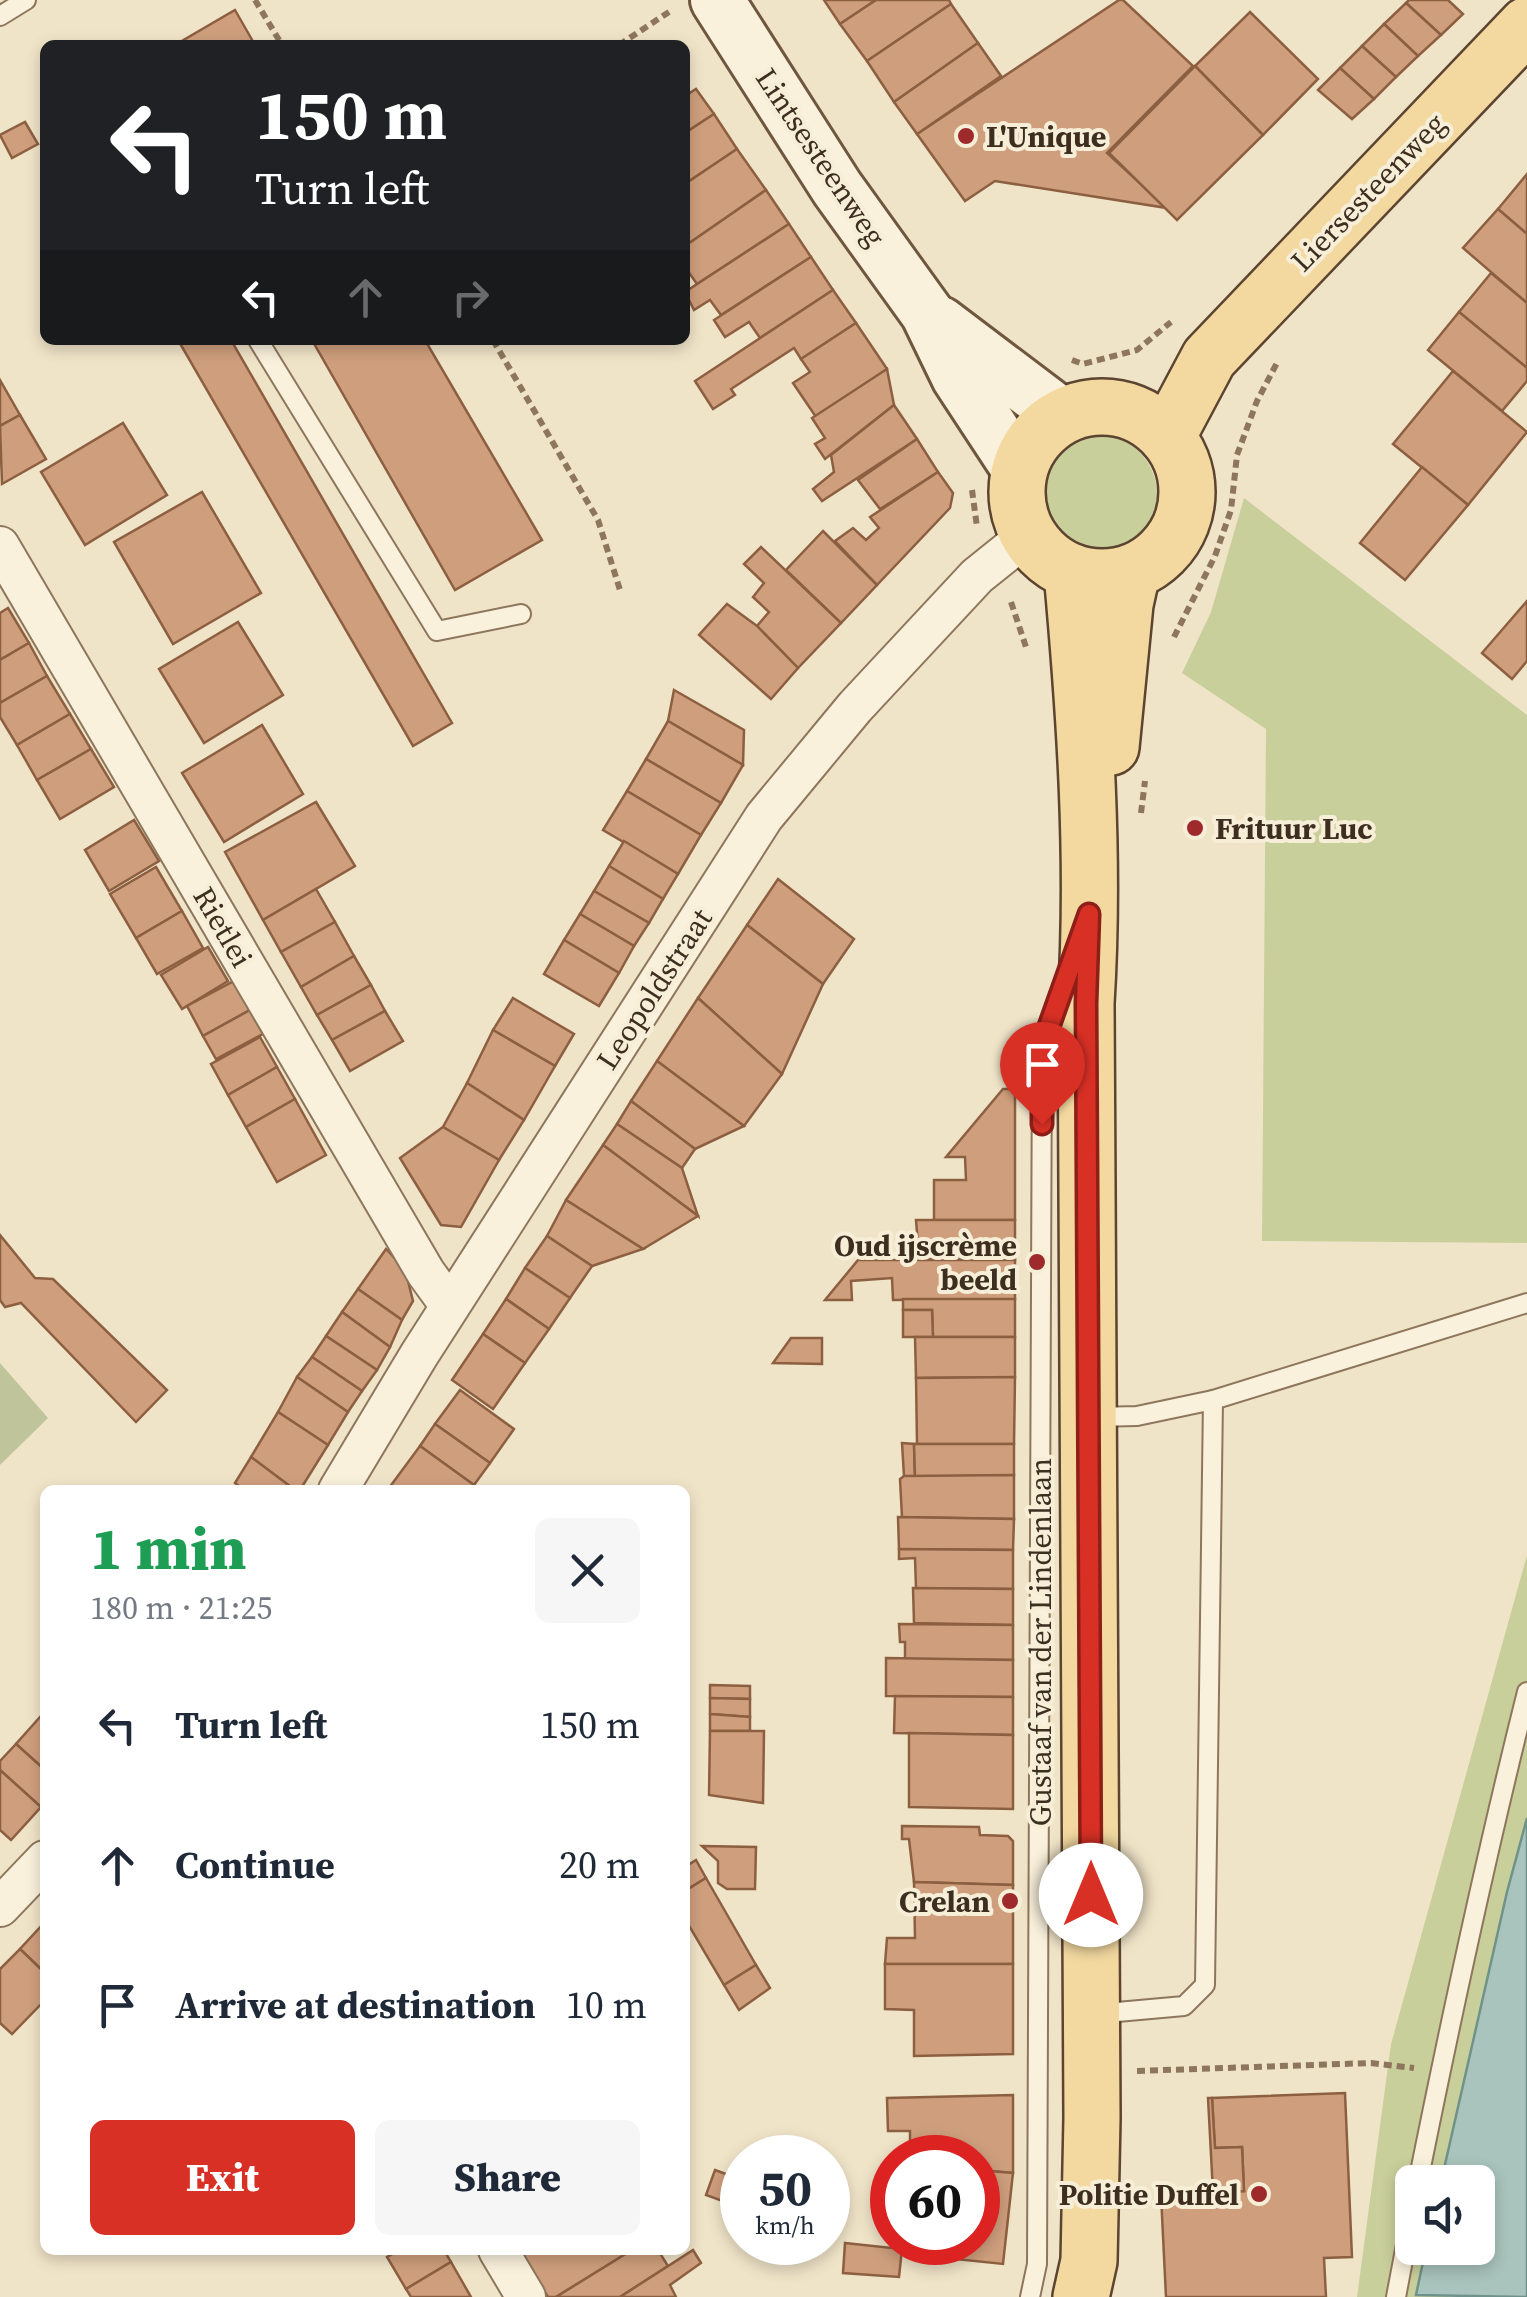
<!DOCTYPE html>
<meta charset="utf-8">
<style>
:root{--surface:#fff;--page:#f6f6f7;--text:#1f2937;--muted:#747a83;--accent:#d93025}
body{margin:0;font-family:"Source Serif 4",serif;background:var(--page);color:var(--text);height:100vh;display:flex;flex-direction:column;font-size:38px;white-space:nowrap}
*{box-sizing:border-box;margin:0}
p{font-size:32px;color:var(--muted)}
.icon{flex:none;width:55px;height:55px;fill:none;stroke:currentColor;stroke-width:2;stroke-linecap:round;stroke-linejoin:round}
.map{position:relative;flex:1;overflow:hidden}
.sheet{position:absolute;left:40px;top:1485px;width:650px;height:770px;display:flex;flex-direction:column;background:var(--surface);border-radius:15px;box-shadow:0 5px 15px #0003}
.sheet>*{flex:none}
.hud{position:absolute;left:40px;top:40px;width:650px;height:305px;border-radius:15px;box-shadow:0 5px 15px #0003;background:#202124;color:#fff;overflow:hidden}
.controls{position:absolute;left:1395px;top:2165px;display:grid;gap:20px}
.controls a{display:grid;place-items:center;width:100px;height:100px;border-radius:15px;background:var(--surface);box-shadow:0 5px 15px #0003;font-size:50px}
.speed{position:absolute;left:720px;top:2135px;display:flex;gap:20px;font-size:50px;font-weight:700;text-align:center}
.speed>*{display:grid;place-content:center;width:130px;height:130px;border-radius:50%;background:var(--surface);box-shadow:0 5px 15px #0003;line-height:1}
.speed small{font-size:25px;font-weight:400}
.speed .limit{border:15px solid #d22;background:#fff;color:#111}
.pin{position:absolute;display:grid;place-items:center;width:85px;height:85px;color:#fff;margin:-102px -42px;border-radius:50% 50% 50% 0;rotate:-45deg;box-shadow:0 0 10px #0007}
.pin .icon{rotate:45deg}
.me{position:absolute;width:110px;margin:-55px;rotate:0deg;stroke-linejoin:round;filter:drop-shadow(0 0 8px #0008)}
.turn{display:flex;align-items:center;gap:35px;height:210px;padding:0 50px;font-size:45px}
.turn .icon{width:130px;height:130px;stroke-width:2.5}
.turn b{display:block;font-size:70px;line-height:85px}
.lanes{display:flex;align-items:center;height:95px;padding:0 50px;background:#0003;justify-content:center;gap:50px;direction:ltr}
.lanes .off{opacity:.35}
.round{display:grid;place-items:center;flex:none;width:105px;height:105px;border-radius:15px;background:var(--page)}
.headline{display:flex;align-items:center;justify-content:space-between;height:170px;padding:0 50px}
h1{font-size:60px;font-weight:800;line-height:75px;color:#1e9e55}
.action{display:flex;gap:20px;margin-top:auto;padding:20px 50px}
.action a{flex:1;height:115px;border-radius:15px;background:var(--accent);color:#fff;font-size:40px;font-weight:800;line-height:115px;text-align:center}
.action a+a{background:var(--page);color:var(--text)}
ul{padding:0;list-style:none}
li{display:flex;align-items:center;gap:30px;height:140px;padding:0 50px}
li div{flex:1}
li b{display:block;font-size:38px}
li em{font-style:normal}
.map>svg:first-child{display:block}
</style>
<div class="map">
<svg width="1527" height="2297" viewBox="0 0 1527 2297">
<rect width="100%" height="100%" fill="#f0e4c8"/>
<g fill="#c9cf9b">
<circle cx="1096" cy="495" r="61"/>
<path d="M1244,498L1527,715V1243L1262,1241L1266,729L1182,673L1211,612Z"/>
<path d="M1527,1555V2034L1478,2182H1412V2248H1471L1448,2297H1357L1391,2044Z"/>
</g>
<path fill="#bfc49a" d="M0,1363L48,1418L0,1465Z"/>
<path fill="#a9c4bc" stroke="#6f938a" stroke-width="2.5" d="M1527,1818V2297L1416,2295L1426,2248H1478V2182H1441L1507,1892Z"/>
<g fill="#cf9f7d" stroke="#8d5f41" stroke-width="2.5">
<path d="M824,0H876L840,24Z"/>
<path d="M876,0H949L951,4L867,61L840,24Z"/>
<path d="M1119,0H1123L1193,66L1107,153L1167,208L995,181L965,201L917,134Z"/>
<path d="M1409,0H1448L1463,14L1441,35L1406,3Z"/>
<path d="M1406,3L1441,35L1418,56L1384,24Z"/>
<path d="M951,4L978,43L894,102L867,61Z"/>
<path d="M235,10L255,45H175Z"/>
<path d="M1250,12L1318,79L1263,135L1195,66Z"/>
<path d="M1384,24L1418,56L1396,77L1362,46Z"/>
<path d="M978,43L1001,76L917,134L894,102Z"/>
<path d="M1362,46L1396,77L1374,99L1340,68Z"/>
<path d="M1195,66L1263,135L1177,220L1109,153Z"/>
<path d="M1340,68L1374,99L1352,119L1318,90Z"/>
<path d="M696,89L714,114L685,133V96Z"/>
<path d="M714,114L737,149L685,184V133Z"/>
<path d="M25,122L38,144L12,158L0,135Z"/>
<path d="M737,149L766,190L687,245L685,184Z"/>
<path d="M1527,174V234L1498,209Z"/>
<path d="M766,190L789,224L697,284L685,267V246Z"/>
<path d="M1498,209L1527,234V303L1463,248Z"/>
<path d="M789,224L811,257L721,315L710,300L694,310L685,292Z"/>
<path d="M811,257L833,290L760,338L749,322L725,337L714,320Z"/>
<path d="M1491,273L1527,303V368L1459,312Z"/>
<path d="M833,290L856,323L801,359L794,348L731,389L735,395L713,409L695,381Z"/>
<path d="M1459,312L1527,368V381L1502,411L1428,350Z"/>
<path d="M856,323L887,369L816,417L793,383L810,372L801,359Z"/>
<path d="M178,340H231L452,723L413,746Z"/>
<path d="M312,340H425L542,540L455,590Z"/>
<path d="M887,369L894,405L825,459L815,444L825,438L812,418Z"/>
<path d="M1453,371L1527,432L1468,505L1393,444Z"/>
<path d="M0,380L20,415L0,426Z"/>
<path d="M894,405L917,439L822,501L813,489L834,472L831,455Z"/>
<path d="M20,415L46,459L2,484L0,426Z"/>
<path d="M123,423L167,495L85,545L41,472Z"/>
<path d="M917,439L938,472L880,509L858,480Z"/>
<path d="M1422,467L1468,505L1405,580L1360,543Z"/>
<path d="M938,472L953,493L950,508L877,585L835,541L853,528L866,540L879,528L870,517Z"/>
<path d="M202,492L261,593L173,644L114,542Z"/>
<path d="M823,531L877,585L841,623L786,570Z"/>
<path d="M761,547L841,623L798,668L757,626L769,612L753,597L764,583L744,564Z"/>
<path d="M1527,601V661L1512,679L1482,653Z"/>
<path d="M727,604L757,626L798,668L771,699L699,635Z"/>
<path d="M8,608L29,643L0,660V613Z"/>
<path d="M238,622L283,695L204,743L159,669Z"/>
<path d="M29,643L47,676L0,703V660Z"/>
<path d="M47,676L70,714L17,745L0,717V703Z"/>
<path d="M674,690L744,730L743,765L668,721Z"/>
<path d="M70,714L91,749L37,780L17,745Z"/>
<path d="M668,721L743,765L721,803L646,759Z"/>
<path d="M262,725L303,794L224,842L182,773Z"/>
<path d="M91,749L114,787L60,819L37,780Z"/>
<path d="M646,759L721,803L701,835L627,791Z"/>
<path d="M627,791L701,835L678,874L603,830Z"/>
<path d="M316,802L355,866L263,920L225,852Z"/>
<path d="M134,820L159,861L109,891L85,850Z"/>
<path d="M624,841L678,874L663,899L609,866Z"/>
<path d="M609,866L663,899L649,923L594,891Z"/>
<path d="M156,867L182,911L136,938L110,894Z"/>
<path d="M778,879L854,939L823,984L747,925Z"/>
<path d="M316,889L335,922L281,952L263,920Z"/>
<path d="M594,891L649,923L634,946L580,914Z"/>
<path d="M182,911L203,948L157,974L136,938Z"/>
<path d="M580,914L634,946L619,973L564,940Z"/>
<path d="M335,922L354,956L301,987L281,952Z"/>
<path d="M747,925L823,984L782,1074L698,998Z"/>
<path d="M564,940L619,973L599,1006L544,974Z"/>
<path d="M208,947L228,981L182,1009L161,975Z"/>
<path d="M354,956L371,985L317,1015L301,987Z"/>
<path d="M234,981L250,1010L203,1036L187,1006Z"/>
<path d="M371,985L385,1011L332,1040L317,1015Z"/>
<path d="M513,998L574,1034L555,1066L493,1030Z"/>
<path d="M698,998L782,1074L744,1126L657,1061Z"/>
<path d="M250,1010L263,1034L216,1059L203,1036Z"/>
<path d="M385,1011L403,1041L350,1071L332,1040Z"/>
<path d="M493,1030L555,1066L524,1120L467,1083Z"/>
<path d="M260,1037L277,1067L228,1095L211,1064Z"/>
<path d="M657,1061L744,1126L695,1149L631,1101Z"/>
<path d="M277,1067L295,1099L246,1127L228,1095Z"/>
<path d="M467,1083L524,1120L499,1160L443,1127Z"/>
<path d="M1003,1089H1015V1220H934V1180H966L965,1157H946Z"/>
<path d="M295,1099L326,1155L277,1182L246,1127Z"/>
<path d="M631,1101L695,1149L682,1168L617,1124Z"/>
<path d="M617,1124L682,1168L698,1216L603,1145Z"/>
<path d="M443,1127L499,1160L461,1227L441,1225L400,1158Z"/>
<path d="M603,1145L698,1216L643,1249L566,1200Z"/>
<path d="M566,1200L643,1249L592,1266L547,1236Z"/>
<path d="M916,1220H1015V1260L919,1259Z"/>
<path d="M0,1235L35,1278L53,1279L167,1390L136,1422L21,1303L5,1307L0,1300Z"/>
<path d="M547,1236L592,1266L570,1298L525,1268Z"/>
<path d="M386,1249L405,1269L413,1301L402,1320L358,1289Z"/>
<path d="M858,1260H1015V1299L893,1300L892,1278L851,1281L852,1300H825Z"/>
<path d="M525,1268L570,1298L549,1329L506,1299Z"/>
<path d="M358,1289L402,1320L390,1347L342,1312Z"/>
<path d="M506,1299L549,1329L525,1363L483,1334Z"/>
<path d="M903,1299H1015V1337H933L932,1310H903Z"/>
<path d="M903,1310H932L933,1337H903Z"/>
<path d="M342,1312L390,1347L377,1370L326,1336Z"/>
<path d="M483,1334L525,1363L493,1409L452,1380Z"/>
<path d="M326,1336L377,1370L362,1391L312,1357Z"/>
<path d="M915,1337H1015V1377L916,1378Z"/>
<path d="M791,1338H822V1364L773,1363Z"/>
<path d="M312,1357L362,1391L348,1412L297,1377Z"/>
<path d="M297,1377L348,1412L328,1445L278,1412Z"/>
<path d="M1015,1377L1014,1444H917L916,1378Z"/>
<path d="M460,1390L514,1429L490,1463L435,1424Z"/>
<path d="M278,1412L328,1445L300,1490H295L251,1457Z"/>
<path d="M435,1424L490,1463L474,1485L420,1446Z"/>
<path d="M902,1443L914,1444L915,1477L904,1476Z"/>
<path d="M914,1444H1014V1475L915,1477Z"/>
<path d="M420,1446L474,1485L471,1490L389,1488Z"/>
<path d="M251,1457L295,1490H244L235,1483Z"/>
<path d="M1014,1475V1519L902,1517L900,1479L904,1476Z"/>
<path d="M898,1517L1014,1519L1013,1550L899,1549Z"/>
<path d="M899,1549L1013,1550V1589L916,1588L915,1558L899,1559Z"/>
<path d="M913,1588L1013,1589V1625L914,1623Z"/>
<path d="M899,1624L1013,1625V1660L905,1659V1642H900Z"/>
<path d="M886,1658L1013,1660V1697L886,1696Z"/>
<path d="M710,1685L750,1686V1699L710,1698Z"/>
<path d="M895,1696L1013,1697V1735L894,1733Z"/>
<path d="M710,1698L750,1699V1717L710,1714Z"/>
<path d="M710,1714L750,1717V1731H710Z"/>
<path d="M40,1717L45,1722V1770L16,1744Z"/>
<path d="M710,1731H764L763,1803L709,1795Z"/>
<path d="M909,1733L1013,1735V1809L909,1807Z"/>
<path d="M16,1744L45,1770V1802L41,1807L0,1770V1761Z"/>
<path d="M0,1770L41,1807L11,1840L0,1830Z"/>
<path d="M902,1826L979,1827L980,1835L1008,1836L1013,1841V1885L914,1882L909,1839H902Z"/>
<path d="M702,1846L756,1847L755,1889H727L718,1883V1861Z"/>
<path d="M696,1860L706,1878L685,1891V1867Z"/>
<path d="M706,1878L756,1965L724,1985L685,1919V1891Z"/>
<path d="M914,1882L1013,1885V1964H885L887,1938H915Z"/>
<path d="M45,1922V1973L20,1949Z"/>
<path d="M20,1949L45,1973V2000L12,2034L0,2023V1969Z"/>
<path d="M885,1964H1013V2054L914,2056V2010L885,2009Z"/>
<path d="M756,1965L770,1988L739,2010L724,1985Z"/>
<path d="M1345,2093L1352,2257L1324,2258L1326,2297H1166L1161,2195L1244,2191L1242,2147L1215,2148L1212,2098Z"/>
<path d="M1013,2095V2173L978,2170V2158H910V2131H888L887,2098Z"/>
<path d="M1208,2098H1212L1215,2148L1242,2147L1244,2191L1213,2192Z"/>
<path d="M715,2170L737,2178L728,2203L706,2195Z"/>
<path d="M978,2170L1013,2173L1003,2264L916,2255L918,2242H978Z"/>
<path d="M845,2243L902,2249L899,2277L843,2273Z"/>
<path d="M400,2250H444L451,2262L406,2289L387,2257Z"/>
<path d="M527,2250H632L556,2297H548L521,2253Z"/>
<path d="M632,2250H658L668,2266L620,2297H556Z"/>
<path d="M693,2250L701,2263L670,2285L676,2297H620Z"/>
<path d="M451,2262L471,2297H411L406,2289Z"/>
</g>
<g fill="none" stroke-linecap="round" stroke-linejoin="round">
<g stroke="#8d765c" stroke-width="22">
<g id="lane">
<path d="M0,16L26,0"/>
<path d="M258,340L437,631L521,614"/>
<path d="M1094,1417L1137,1416L1213,1400L1527,1303"/>
<path d="M1095,2014L1184,2006L1205,1985L1213,1400"/>
<path d="M1418,2182C1451,2018 1486,1855 1527,1692"/>
<path d="M1030,2297L1037,2264L1042,1046L1067,977"/>
<path d="M1396,2297L1412,2213"/>
</g>
</g>
<g stroke="#8d765c" stroke-width="42">
<g id="street">
<path d="M0,546L426,1273L450,1306"/>
<path d="M338,1490L419,1355L764,817L855,707L977,576L1028,535"/>
<path d="M0,1907L45,1860"/>
<path d="M498,2250L526,2297"/>
</g>
</g>
<g stroke="#6f573f" stroke-width="58">
<g id="secondary">
<path d="M717,0L837,188L927,313L958,377L1019,470"/>
<path d="M940,323L1063,416"/>
</g>
</g>
<g stroke="#5b4430" stroke-width="60">
<g id="primary">
<circle cx="1102" cy="492" r="85"/>
<path d="M1167,437L1209,358L1527,25"/>
<path d="M1072,572C1085,715 1095,860 1086,1003L1092,2118L1089,2261L1081,2297"/>
<path d="M1111,747L1125,604L1132,572"/>
</g>
</g>
<g stroke="#8d765c" stroke-width="6" stroke-dasharray="8 5" stroke-linecap="butt">
<path d="M255,0L282,45"/>
<path d="M619,45L672,10"/>
<path d="M493,340L598,520L620,590"/>
<path d="M1072,360L1083,364L1137,350L1171,322"/>
<path d="M972,490L977,527"/>
<path d="M1011,602L1026,647"/>
<path d="M1174,637L1215,556L1231,510L1237,455L1257,401L1278,361"/>
<path d="M1141,813L1145,781"/>
<path d="M1137,2071L1371,2063L1414,2068"/>
</g>
<use href="#lane" stroke="#faf1dc" stroke-width="18"/>
<use href="#street" stroke="#faf1dc" stroke-width="38"/>
<use href="#secondary" stroke="#faf1dc" stroke-width="52"/>
<use href="#primary" stroke="#f3d9a0" stroke-width="55"/>
</g>
<g fill="none" stroke-linecap="round" stroke-linejoin="round">
<g stroke="#8d1f18" stroke-width="25">
<path id="route" d="M1042,1124V1046L1089,914L1086,1003L1091,1895"/>
</g>
<use href="#route" stroke="#d93025" stroke-width="18"/>
</g>
<g fill="#9e2a2b" stroke="#f7eed8" stroke-width="4">
<circle cx="966" cy="136" r="10"/>
<circle cx="1195" cy="828" r="10"/>
<circle cx="1037" cy="1262" r="10"/>
<circle cx="1010" cy="1901" r="10"/>
<circle cx="1259" cy="2194" r="10"/>
</g>
<g text-anchor="middle" dominant-baseline="central" stroke-width="8" stroke-linejoin="round" paint-order="stroke">
<g font-size="30" font-weight="bold" fill="#3d2e20" stroke="#f7eed8" text-anchor="end">
<text x="986" y="136" text-anchor="start">L'Unique</text>
<text x="1215" y="828" text-anchor="start">Frituur Luc</text>
<text x="1017" y="1245">Oud ijscrème<tspan x="1017" dy="34">beeld</tspan></text>
<text x="990" y="1901">Crelan</text>
<text x="1239" y="2194">Politie Duffel</text>
</g>
<g font-size="30" fill="#3d2e20" stroke="#f7eed8">
<text transform="translate(821 157) rotate(56)">Lintsesteenweg</text>
<text transform="translate(1368 192) rotate(-46)">Liersesteenweg</text>
<text transform="translate(223 927) rotate(60)">Rietlei</text>
<text transform="translate(654 989) rotate(-57)">Leopoldstraat</text>
<text transform="translate(1040 1642) rotate(-90)">Gustaaf van der Lindenlaan</text>
</g>
</g>
</svg>
<div class="controls">
<a><svg class="icon" aria-label="sound" viewBox="0 0 24 24"><path d="M4 9h4l5-4v14l-5-4H4zM17 9q2 3 0 6"/></svg></a>
</div>
<div class="speed"><div>50<small>km/h</small></div><div class="limit">60</div></div>
<div class="pin" style="left:1042px;top:1124px;background:#d93025"><svg class="icon" aria-label="arrive" viewBox="0 0 24 24"><path d="M6 21V4h12l-3 4 3 4H6"/></svg></div>
<svg class="me" style="left:1091px;top:1895px" viewBox="-20 -20 40 40"><circle r="19" fill="#fff"/><path d="M0-13L10 11 0 6-10 11z" fill="#d93025"/></svg>
<div class="hud">
<div class="turn"><svg class="icon" aria-label="left" viewBox="0 0 24 24"><path d="M17 20v-9H6M10 6l-5 5 5 5"/></svg><div><b>150 m</b>Turn left</div></div>
<div class="lanes"><svg class="icon" aria-label="left" viewBox="0 0 24 24"><path d="M17 20v-9H6M10 6l-5 5 5 5"/></svg><svg class="icon off" aria-label="ahead" viewBox="0 0 24 24"><path d="M12 20V5M6 11l6-6 6 6"/></svg><svg class="icon off" aria-label="right" viewBox="0 0 24 24"><path d="M7 20v-9h11M14 6l5 5-5 5"/></svg></div>
</div>
<section class="sheet">
<div class="headline"><div><h1>1 min</h1><p>180 m · 21:25</p></div><a class="round"><svg class="icon" aria-label="close" viewBox="0 0 24 24"><path d="M6 6l12 12M18 6L6 18"/></svg></a></div>
<ul>
<li><svg class="icon" aria-label="left" viewBox="0 0 24 24"><path d="M17 20v-9H6M10 6l-5 5 5 5"/></svg><div><b>Turn left</b></div><em>150 m</em></li>
<li><svg class="icon" aria-label="ahead" viewBox="0 0 24 24"><path d="M12 20V5M6 11l6-6 6 6"/></svg><div><b>Continue</b></div><em>20 m</em></li>
<li><svg class="icon" aria-label="arrive" viewBox="0 0 24 24"><path d="M6 21V4h12l-3 4 3 4H6"/></svg><div><b>Arrive at destination</b></div><em>10 m</em></li>
</ul>
<div class="action"><a>Exit</a><a>Share</a></div>
</section>
</div>
